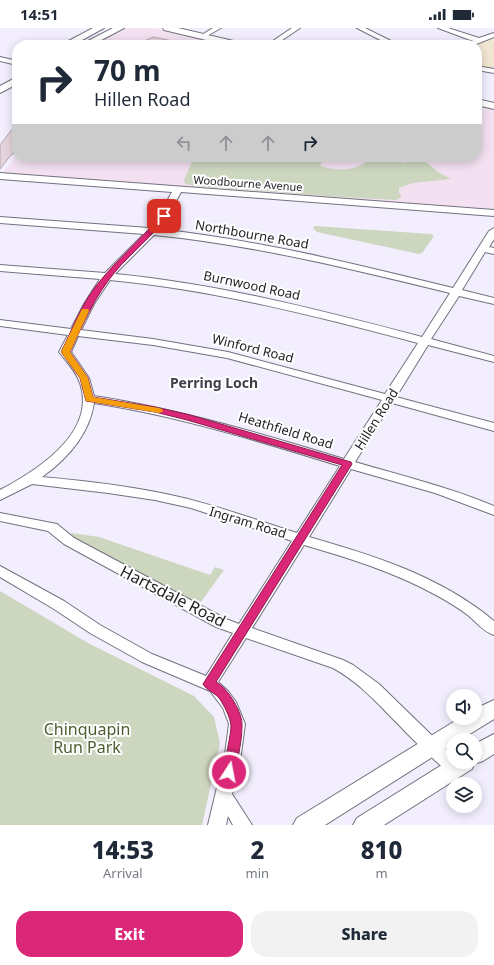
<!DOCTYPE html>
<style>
:root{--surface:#fff;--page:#f2f2f3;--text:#1f2937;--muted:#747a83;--accent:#db2777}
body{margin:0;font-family:"Noto Sans",sans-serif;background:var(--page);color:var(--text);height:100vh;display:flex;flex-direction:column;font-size:15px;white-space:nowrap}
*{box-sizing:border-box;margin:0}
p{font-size:13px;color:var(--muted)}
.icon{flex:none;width:22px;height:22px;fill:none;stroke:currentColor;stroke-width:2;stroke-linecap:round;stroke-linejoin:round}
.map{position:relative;height:797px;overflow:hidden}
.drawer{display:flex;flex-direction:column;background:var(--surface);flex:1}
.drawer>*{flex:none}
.top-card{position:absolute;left:12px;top:12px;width:470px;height:122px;border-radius:16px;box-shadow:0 2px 10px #0003;background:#fff;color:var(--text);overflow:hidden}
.tools{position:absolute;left:446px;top:661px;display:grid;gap:8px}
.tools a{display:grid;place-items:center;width:36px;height:36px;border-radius:50%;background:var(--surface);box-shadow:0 2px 10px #0003;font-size:20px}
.pin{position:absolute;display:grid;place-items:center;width:34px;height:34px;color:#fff;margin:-17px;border-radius:8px;box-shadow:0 2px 6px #0006}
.me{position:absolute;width:44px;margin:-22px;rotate:11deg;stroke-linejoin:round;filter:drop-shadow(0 0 3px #0008)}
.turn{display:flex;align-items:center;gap:14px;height:84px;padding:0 16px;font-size:18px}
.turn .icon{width:52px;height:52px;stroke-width:2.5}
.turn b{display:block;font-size:28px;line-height:34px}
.lanes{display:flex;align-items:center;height:38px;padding:0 16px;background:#0003;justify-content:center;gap:20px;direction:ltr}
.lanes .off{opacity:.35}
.eta{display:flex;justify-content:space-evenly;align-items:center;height:68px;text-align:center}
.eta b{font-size:24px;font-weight:800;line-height:28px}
.cta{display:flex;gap:8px;margin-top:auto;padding:8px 16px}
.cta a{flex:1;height:46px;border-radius:16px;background:var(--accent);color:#fff;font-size:16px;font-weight:800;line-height:46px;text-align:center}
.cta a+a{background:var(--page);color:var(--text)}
.status{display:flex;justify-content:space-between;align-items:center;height:28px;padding:0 20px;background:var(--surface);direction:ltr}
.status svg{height:11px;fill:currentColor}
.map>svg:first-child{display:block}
</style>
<div class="status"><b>14:51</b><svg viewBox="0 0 49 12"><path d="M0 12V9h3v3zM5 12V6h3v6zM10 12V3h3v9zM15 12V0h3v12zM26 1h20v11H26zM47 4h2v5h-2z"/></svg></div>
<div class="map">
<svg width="494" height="797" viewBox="0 0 494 797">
<rect width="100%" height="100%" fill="#f3eefe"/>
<path fill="#f1e6d1" d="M494,9V45L477,41V17H475Z"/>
<g fill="#f3e1f1">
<path d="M125,0H152L224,17H91Z"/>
<path d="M477,77L494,81V182L2,146L17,127V129H477Z"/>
</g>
<g fill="#cdd6bf">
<path d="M194,129H252C264,135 283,130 296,129C307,128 319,129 330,129L320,136L321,138C333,143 363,144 369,129H389L405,135L410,132L409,129H420L438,144L451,151L413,155L399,160V165L402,169L396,172L326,168L196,158L185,156L184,152Z"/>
<path d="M315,198L431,206L434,208L422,225L419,226L317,204L313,200Z"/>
<path d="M72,505L99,509L210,547L215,539L224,542L198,578L69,508Z"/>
<path d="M0,563L88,615L194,668L214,689L220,715L202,797H0Z"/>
</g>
<g fill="#e5d4dc" stroke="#b4a4ab">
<path d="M153,9L177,14L176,17H136Z"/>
<path d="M17,95V123L11,127L0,141V117Z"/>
</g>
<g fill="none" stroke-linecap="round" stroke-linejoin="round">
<g stroke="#74717e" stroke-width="2">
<g id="minor">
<path d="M213,0H221L205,9L200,8Z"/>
<path d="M292,0H300L275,17H267Z"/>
<path d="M357,0H365L399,17H390Z"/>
<path d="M438,0H448L479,10L494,5V9L474,17L471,15L473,13Z"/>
<path d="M0,29L17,33V37L0,33Z"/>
<path d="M477,38L494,41V45L477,42Z"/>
<path d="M0,145L494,182V188L181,164L170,184L158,201C258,212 355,236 453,260L489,203L494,200V211L489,219L494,220V226L485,224L462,262L494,270V276L459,268L431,311L494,328V334L428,317L396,369L494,395V403L392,375L355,434C402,448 449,459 494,478V487L435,465L351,441L309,509C375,528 440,548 494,593V607C484,604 477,595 469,588C459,580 447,573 436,567C394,544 349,530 304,517L252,600L343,632L353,637L379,656L453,728V734L461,735L463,740L461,745L455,747L449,745C431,729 414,713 398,696C377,675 359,654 333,640L246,610L218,654L228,663L236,674L245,696L241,726L232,766L252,797H233L228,788L226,797H208L225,726L229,696L223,680L210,663L142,634L90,605L54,581L0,549V538L64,573L100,597L152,626L206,648L233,605L216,599L64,516L48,503L0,493V485L57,496L74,510L226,591L239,596L292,513L191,480L155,472L108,465L32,456L0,472V462C36,443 97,405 80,355C76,343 67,334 59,324L68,307L0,298V292L71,301L84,276L100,251L0,243V237L105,245L144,206L0,195V189L149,200L161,184L172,164L0,151ZM154,207C254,217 352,241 450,265L422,309C320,282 219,256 115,246ZM110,252C215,262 316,288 418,315L385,366L228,324L153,311L81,302L94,276ZM78,308L153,317L227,330L382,372L344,431C262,406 179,381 94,368L89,350L71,324ZM94,375C178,388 259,413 340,438L297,505C256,492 216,477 175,468C131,458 87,453 42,449C67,431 89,407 94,375Z"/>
</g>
</g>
<g stroke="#74717e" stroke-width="2">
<g id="major">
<path d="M93,0H104L73,17H61Z"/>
<path d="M113,0H124L94,16L91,17L86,14Z"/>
<path d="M163,0H178L242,15L244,17H227L164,2Z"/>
<path d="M17,49V56L0,65V58Z"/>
<path d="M477,71L494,75V81L477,77Z"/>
<path d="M494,672V691L460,712H453V716L325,797H293L297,790L460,690H475V681Z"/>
<path d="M494,706V726L483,733L474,736L472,741L384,797H353L357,790L453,730V734H475V716Z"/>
</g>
</g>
<use href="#minor" fill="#fff" fill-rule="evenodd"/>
<use href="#major" fill="#fff" fill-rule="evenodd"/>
</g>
<path fill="#db2777" stroke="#8e194d" d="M164,186L167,188C152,209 131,225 115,244C95,268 83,296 70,324L88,350L93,369L155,379L190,387L351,434L352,436L216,654C228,660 243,685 242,698C242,713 238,729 235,744L234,747L229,749L225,747L223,744C225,732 231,707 231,697C230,689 224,677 219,670C215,665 206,662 203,656L342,437L187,392L155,384L86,373L80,350L61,324C72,302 81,277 96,258C116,232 141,212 161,187Z"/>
<path fill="#f59e0b" d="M82,281H88L89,283L70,324L88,350L93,369L159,380L162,381L163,383L162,384L159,385L86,373L80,350L61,324Z"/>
<g text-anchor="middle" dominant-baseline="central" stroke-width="4" stroke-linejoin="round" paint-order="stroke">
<g font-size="11" fill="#1e1d22" stroke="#fefefe">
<text transform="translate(248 155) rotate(4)">Woodbourne Avenue</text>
</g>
<g font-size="13" fill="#1e1d22" stroke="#fefefe">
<text transform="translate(252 206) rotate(10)">Northbourne Road</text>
<text transform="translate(252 257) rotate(12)">Burnwood Road</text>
<text transform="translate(253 320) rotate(14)">Winford Road</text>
<text transform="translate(376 391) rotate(-58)">Hillen Road</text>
<text transform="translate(286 402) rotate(17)">Heathfield Road</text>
<text transform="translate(248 494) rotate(17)">Ingram Road</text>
</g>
<g font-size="14" font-weight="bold" fill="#43404c" stroke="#fefefe">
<text x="214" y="354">Perring Loch</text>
</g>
<g font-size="16" fill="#1e1d22" stroke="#fefefe">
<text transform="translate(173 568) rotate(27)">Hartsdale Road</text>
</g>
<g font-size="16" fill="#4e5d30" stroke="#fefefe">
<text x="87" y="701">Chinquapin<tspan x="87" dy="18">Run Park</tspan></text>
</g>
</g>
</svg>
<div class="tools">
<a><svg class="icon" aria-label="sound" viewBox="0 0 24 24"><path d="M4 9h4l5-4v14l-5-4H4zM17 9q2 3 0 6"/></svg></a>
<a><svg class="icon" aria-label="search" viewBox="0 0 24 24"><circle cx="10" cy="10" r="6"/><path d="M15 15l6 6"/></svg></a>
<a><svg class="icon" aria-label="layers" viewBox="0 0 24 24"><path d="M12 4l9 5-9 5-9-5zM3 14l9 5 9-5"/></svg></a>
</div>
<div class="pin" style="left:164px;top:188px;background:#d93025"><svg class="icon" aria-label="arrive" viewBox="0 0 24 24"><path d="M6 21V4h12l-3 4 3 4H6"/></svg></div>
<svg class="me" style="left:229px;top:744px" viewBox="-20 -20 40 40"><circle r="17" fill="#db2777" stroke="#fff" stroke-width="3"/><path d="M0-11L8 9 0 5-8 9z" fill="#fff"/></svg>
<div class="top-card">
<div class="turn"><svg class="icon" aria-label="right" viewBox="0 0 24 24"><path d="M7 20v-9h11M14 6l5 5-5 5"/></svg><div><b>70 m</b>Hillen Road</div></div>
<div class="lanes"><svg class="icon off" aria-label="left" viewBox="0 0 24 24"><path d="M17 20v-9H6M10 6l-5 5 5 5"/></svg><svg class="icon off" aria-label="ahead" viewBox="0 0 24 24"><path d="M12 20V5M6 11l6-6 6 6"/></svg><svg class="icon off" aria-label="ahead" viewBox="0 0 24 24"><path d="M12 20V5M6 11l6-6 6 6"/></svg><svg class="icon" aria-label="right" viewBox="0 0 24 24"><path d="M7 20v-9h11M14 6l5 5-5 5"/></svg></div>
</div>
</div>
<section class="drawer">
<div class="eta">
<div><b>14:53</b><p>Arrival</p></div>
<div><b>2</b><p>min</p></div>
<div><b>810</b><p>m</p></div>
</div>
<div class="cta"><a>Exit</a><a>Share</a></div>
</section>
